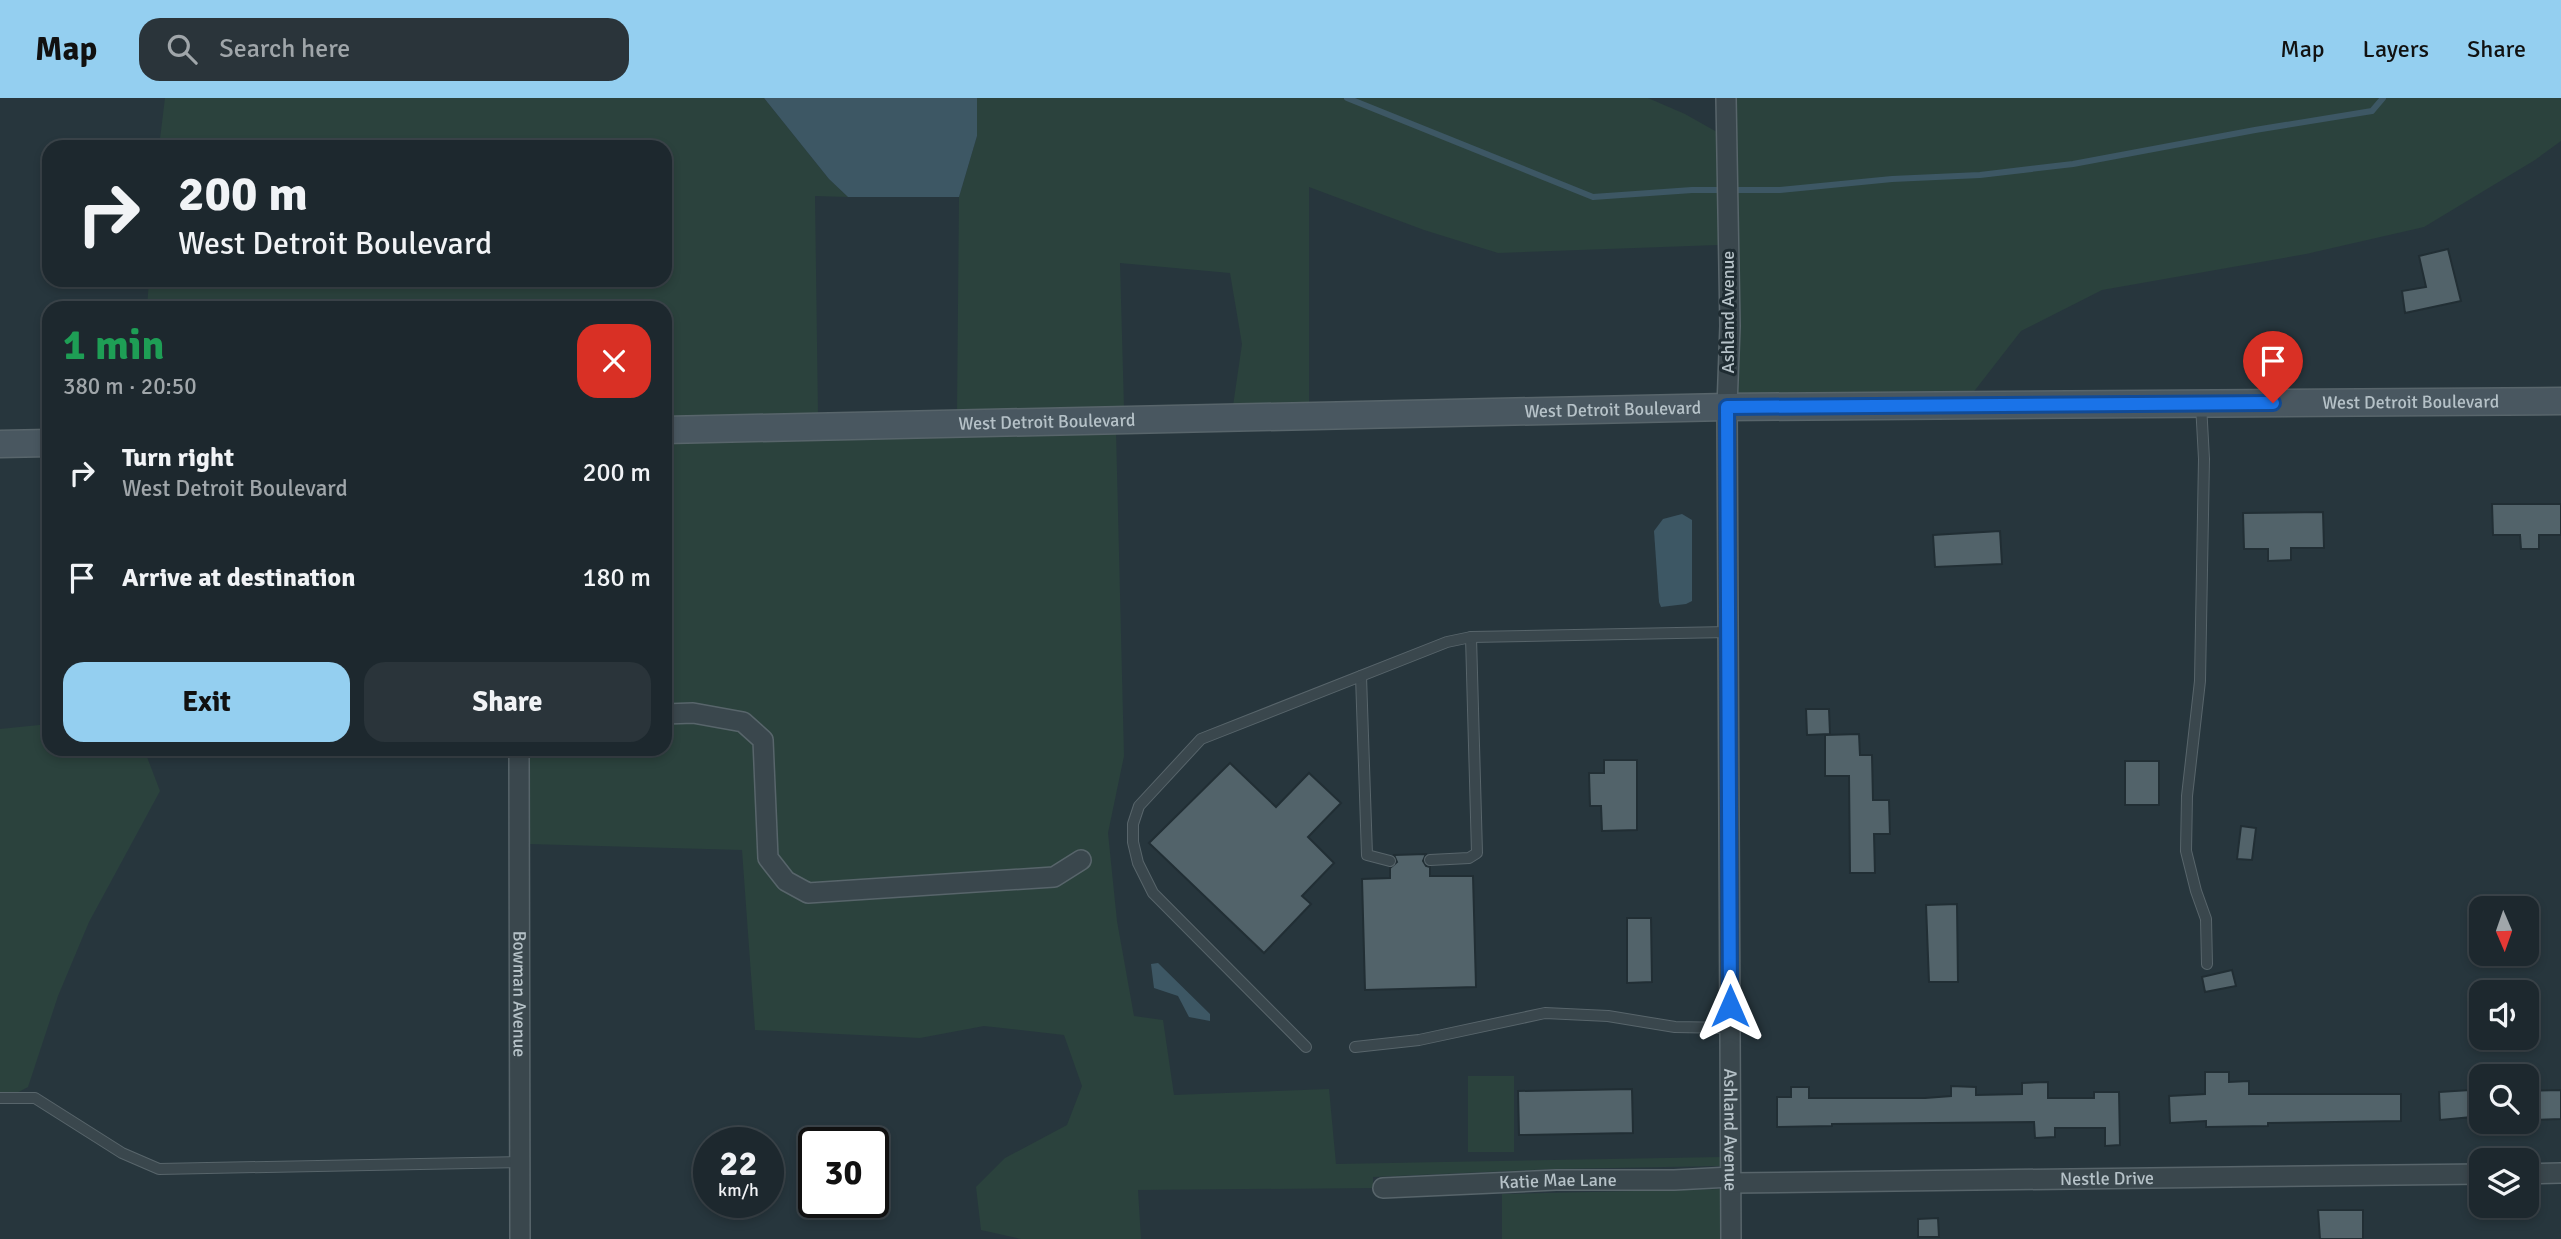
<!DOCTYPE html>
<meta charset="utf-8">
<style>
:root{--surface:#1d282e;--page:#2a343a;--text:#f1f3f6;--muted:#a0a6aa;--line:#3b444a;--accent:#94cff0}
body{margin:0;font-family:Signika,sans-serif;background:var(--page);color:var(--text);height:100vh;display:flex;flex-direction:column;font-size:26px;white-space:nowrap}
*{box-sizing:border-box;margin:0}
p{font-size:23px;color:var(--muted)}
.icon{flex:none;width:38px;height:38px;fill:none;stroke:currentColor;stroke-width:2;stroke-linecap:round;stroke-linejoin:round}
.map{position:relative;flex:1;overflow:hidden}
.drawer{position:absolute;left:42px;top:203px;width:630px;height:455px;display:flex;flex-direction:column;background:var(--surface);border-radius:21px;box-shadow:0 4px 10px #0003,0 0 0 2px var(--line)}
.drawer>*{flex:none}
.hud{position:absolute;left:42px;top:42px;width:630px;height:147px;border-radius:21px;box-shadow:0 4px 10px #0003,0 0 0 2px var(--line);background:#1d282e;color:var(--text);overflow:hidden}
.needle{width:46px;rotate:178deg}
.buttons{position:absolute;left:2469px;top:798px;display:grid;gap:14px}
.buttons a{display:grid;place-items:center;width:70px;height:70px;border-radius:14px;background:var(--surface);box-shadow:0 4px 10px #0003,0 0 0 2px var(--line);font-size:35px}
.speed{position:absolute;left:693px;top:1029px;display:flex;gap:14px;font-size:35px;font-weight:700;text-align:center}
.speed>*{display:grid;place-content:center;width:91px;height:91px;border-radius:50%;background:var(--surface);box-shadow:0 4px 10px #0003,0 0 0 2px var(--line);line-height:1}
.speed small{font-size:18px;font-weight:400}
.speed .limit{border:4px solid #111;border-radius:10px;background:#fff;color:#111}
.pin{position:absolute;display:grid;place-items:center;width:60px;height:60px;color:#fff;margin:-72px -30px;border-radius:50% 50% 50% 0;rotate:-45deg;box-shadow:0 0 7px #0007}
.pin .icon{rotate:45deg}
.me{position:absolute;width:77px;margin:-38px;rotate:0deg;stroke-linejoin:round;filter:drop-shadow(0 0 5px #0008)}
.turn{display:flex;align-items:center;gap:24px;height:147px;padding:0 21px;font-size:32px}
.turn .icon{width:91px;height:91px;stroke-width:2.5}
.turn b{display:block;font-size:49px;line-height:60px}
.round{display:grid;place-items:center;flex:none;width:74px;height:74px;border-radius:21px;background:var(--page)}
.overview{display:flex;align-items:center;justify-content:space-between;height:119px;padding:0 21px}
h1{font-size:42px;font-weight:700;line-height:52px;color:#1e9e55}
.cta{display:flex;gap:14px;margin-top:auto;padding:14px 21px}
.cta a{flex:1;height:80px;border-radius:21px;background:var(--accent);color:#111;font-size:28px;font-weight:700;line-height:80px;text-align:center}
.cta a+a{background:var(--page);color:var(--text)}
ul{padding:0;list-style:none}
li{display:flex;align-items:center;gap:21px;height:105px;padding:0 21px}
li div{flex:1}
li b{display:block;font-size:26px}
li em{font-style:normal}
header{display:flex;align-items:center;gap:42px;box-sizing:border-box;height:98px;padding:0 35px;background:var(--accent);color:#111}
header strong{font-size:33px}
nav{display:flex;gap:38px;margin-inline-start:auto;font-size:24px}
.search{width:490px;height:63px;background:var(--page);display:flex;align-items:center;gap:18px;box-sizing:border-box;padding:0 24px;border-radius:21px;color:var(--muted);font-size:26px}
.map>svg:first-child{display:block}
</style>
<header>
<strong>Map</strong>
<div class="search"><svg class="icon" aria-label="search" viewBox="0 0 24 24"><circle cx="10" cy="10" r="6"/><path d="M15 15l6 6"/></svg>Search here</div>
<nav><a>Map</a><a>Layers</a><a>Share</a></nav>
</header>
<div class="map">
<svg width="2561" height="1141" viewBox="0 0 2561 1141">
<rect width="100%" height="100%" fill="#27363d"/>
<g fill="#2b423d">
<path d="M165,0H764L829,81L848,99L815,98L818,317L665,321V210H147L149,182H665V49H159Z"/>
<path d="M977,0H1648L1685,16L1717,34L1718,147L1498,155L1424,132L1309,89V306L1233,308L1242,246L1230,175L1120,165L1124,310L957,314L959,99L977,38Z"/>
<path d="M1736,0H2561V43L2535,62L2424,129L2306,156L2102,192L2021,233L1972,296L1738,298L1740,227Z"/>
<path d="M1116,333L1124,658L1108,735L1117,823L1134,918L1163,922L1174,997L1329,991L1336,1066L1721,1059V1068L1555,1071L1373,1079V1090L1138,1092L1141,1141H1021L981,1132L976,1089L1005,1060L1067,1027L1082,988L1064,937L984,928L920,940L755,932L742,752L529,746V651H665V344Z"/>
<path d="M49,626V651H144L160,693L89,824L58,898L28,989L0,1004V631Z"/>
<rect x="1468" y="978" width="46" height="76"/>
<path d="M1721,1091V1141H1502V1096Z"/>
</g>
<g fill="#3d5764">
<path d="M764,0H977V38L959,99H848L829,81Z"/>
<path d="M1682,416L1692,422V503L1686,506L1661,509L1659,504L1654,433L1663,421Z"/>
<path d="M1158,865L1210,916V923L1189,919L1178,898L1154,890L1151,866Z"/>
</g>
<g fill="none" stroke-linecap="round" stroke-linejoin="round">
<path stroke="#3d5764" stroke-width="6" d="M1347,0L1593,99L1692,92H1780L1892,81L1980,77L2073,66L2255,32L2372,13L2383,0"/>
</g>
<g fill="#52636a" stroke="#212e34" stroke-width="2">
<path d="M2448,151L2461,203L2405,215L2402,193L2426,189L2419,158Z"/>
<path d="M2492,406H2561V437H2539V451H2521L2520,437H2493Z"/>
<path d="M2323,414L2324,450H2291V462L2268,463V451H2244L2243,415Z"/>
<path d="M2000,433L2002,466L1935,469L1933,437Z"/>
<path d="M1806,611H1829L1830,636L1807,637Z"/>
<path d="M1859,636L1860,657H1872L1873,702H1889L1890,736H1874L1875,775H1850L1849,678H1825V637Z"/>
<path d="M1604,662H1637V732L1602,733L1601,708H1590L1589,675H1604Z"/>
<rect x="2125" y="663" width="34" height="44"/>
<path d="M1230,665L1276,709L1309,675L1341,705L1308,739L1334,765L1302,798L1311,806L1264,855L1149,745Z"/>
<path d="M2241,728L2256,730L2252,762L2237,761Z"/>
<path d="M1426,756L1423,763L1426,768L1430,769V778H1473L1476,889L1365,892L1362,781L1390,780V770L1397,764L1394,757Z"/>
<path d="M1957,806L1958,884H1929L1926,807Z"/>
<path d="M1627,820H1651L1652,884L1627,885Z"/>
<path d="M2232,872L2236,888L2205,894L2202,879Z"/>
<path d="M2205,974H2229V984L2249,983V996H2401V1023L2268,1025V1028L2206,1029V1023L2170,1025L2169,998L2205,996Z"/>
<path d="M2048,984V1000H2094V994H2119L2120,1047L2105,1048V1030H2055V1039L2035,1040L2034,1024L1832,1026V1028L1777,1029V999H1791V989H1809V1000H1925L1951,998V988L1976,989V997L2022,996V985Z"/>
<path d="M1632,991L1633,1035L1519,1037L1518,993Z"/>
<path d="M2470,992L2472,1019L2440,1022L2439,994Z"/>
<path d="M2561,992V1021L2528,1022L2527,993Z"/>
<path d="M2318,1112H2363V1141H2320Z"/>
<path d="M1938,1120L1939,1139H1918V1121Z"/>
</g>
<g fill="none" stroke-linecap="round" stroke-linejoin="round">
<g stroke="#58656b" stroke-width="12">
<g id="lane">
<path d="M2201,306L2204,361L2200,583L2187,698L2186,753L2196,793L2206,821L2207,866"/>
<path d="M1361,578L1367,757L1390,763"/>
<path d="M1430,762L1469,760L1477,755L1471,539"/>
<path d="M1306,949L1153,795L1138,765L1133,744V726L1139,708L1201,641L1447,544L1471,539L1728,534"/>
<path d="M1355,949L1419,942L1545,915L1608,918L1675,929L1731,930"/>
<path d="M0,1000H35L122,1055L159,1071L520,1064"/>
</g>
</g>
<g stroke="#58656b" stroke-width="22">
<g id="street">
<path id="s1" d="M1726,0L1730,228L1727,309L1731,1141"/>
<path d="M665,616L693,615L743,624L763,642L768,760L786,783L808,795L1054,779L1081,762"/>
<path id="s2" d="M519,651L520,1141"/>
<path d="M2527,1076L2561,1075"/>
<path id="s3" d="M1731,1085L2482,1076"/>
<path id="s4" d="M1383,1090L1556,1082H1674L1731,1079"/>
</g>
</g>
<g stroke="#58656b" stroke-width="29">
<g id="secondary">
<path id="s5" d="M665,332L1727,309L2561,303"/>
<path d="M0,346L49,345"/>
</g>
</g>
<use href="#lane" stroke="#3a474d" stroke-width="10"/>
<use href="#street" stroke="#3a474d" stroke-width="19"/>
<use href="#secondary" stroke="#495760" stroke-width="26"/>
</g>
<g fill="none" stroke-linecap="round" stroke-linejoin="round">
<g stroke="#114b97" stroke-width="18">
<path id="route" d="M1730,908L1727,309L2273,305"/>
</g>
<use href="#route" stroke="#1a73e8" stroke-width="12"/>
</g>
<g text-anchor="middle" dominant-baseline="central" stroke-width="6" stroke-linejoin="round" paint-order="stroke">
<g font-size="18" fill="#b6c2c8" stroke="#1f2c32">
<text transform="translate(1728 214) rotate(-90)">Ashland Avenue</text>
<text stroke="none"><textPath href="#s5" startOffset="1746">West Detroit Boulevard</textPath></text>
<text stroke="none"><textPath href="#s5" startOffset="948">West Detroit Boulevard</textPath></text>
<text stroke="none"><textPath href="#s5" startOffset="382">West Detroit Boulevard</textPath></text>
<text stroke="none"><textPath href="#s2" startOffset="245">Bowman Avenue</textPath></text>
<text stroke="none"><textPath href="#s1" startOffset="1032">Ashland Avenue</textPath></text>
<text stroke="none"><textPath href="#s3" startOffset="376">Nestle Drive</textPath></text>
<text stroke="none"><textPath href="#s4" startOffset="175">Katie Mae Lane</textPath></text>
</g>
</g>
</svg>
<div class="buttons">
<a><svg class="needle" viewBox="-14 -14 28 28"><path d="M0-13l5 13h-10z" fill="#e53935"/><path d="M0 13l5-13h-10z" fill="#a0a6aa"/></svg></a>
<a><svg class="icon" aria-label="sound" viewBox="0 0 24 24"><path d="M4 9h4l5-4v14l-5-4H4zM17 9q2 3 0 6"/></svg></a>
<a><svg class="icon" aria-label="search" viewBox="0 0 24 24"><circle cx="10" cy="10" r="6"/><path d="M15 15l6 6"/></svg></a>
<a><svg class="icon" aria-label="layers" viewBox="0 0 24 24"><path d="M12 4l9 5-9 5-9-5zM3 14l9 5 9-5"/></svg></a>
</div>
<div class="speed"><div>22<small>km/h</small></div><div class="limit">30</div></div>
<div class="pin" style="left:2273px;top:305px;background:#d93025"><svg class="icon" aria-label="arrive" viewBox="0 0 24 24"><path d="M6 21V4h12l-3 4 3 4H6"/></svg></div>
<svg class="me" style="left:1730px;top:908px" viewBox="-20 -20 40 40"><path d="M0-17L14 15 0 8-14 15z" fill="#1a73e8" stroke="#fff" stroke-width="4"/></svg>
<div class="hud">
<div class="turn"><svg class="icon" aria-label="right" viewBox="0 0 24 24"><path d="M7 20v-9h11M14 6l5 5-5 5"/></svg><div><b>200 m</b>West Detroit Boulevard</div></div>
</div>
<section class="drawer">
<div class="overview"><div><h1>1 min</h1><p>380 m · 20:50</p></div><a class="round" style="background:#d93025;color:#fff"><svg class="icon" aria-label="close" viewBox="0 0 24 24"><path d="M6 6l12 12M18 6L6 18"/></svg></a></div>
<ul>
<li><svg class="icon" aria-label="right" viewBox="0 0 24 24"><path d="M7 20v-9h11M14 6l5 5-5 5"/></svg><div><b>Turn right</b><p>West Detroit Boulevard</p></div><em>200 m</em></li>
<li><svg class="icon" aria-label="arrive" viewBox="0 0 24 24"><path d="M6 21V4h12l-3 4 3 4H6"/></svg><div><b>Arrive at destination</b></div><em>180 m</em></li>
</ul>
<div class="cta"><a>Exit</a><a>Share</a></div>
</section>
</div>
